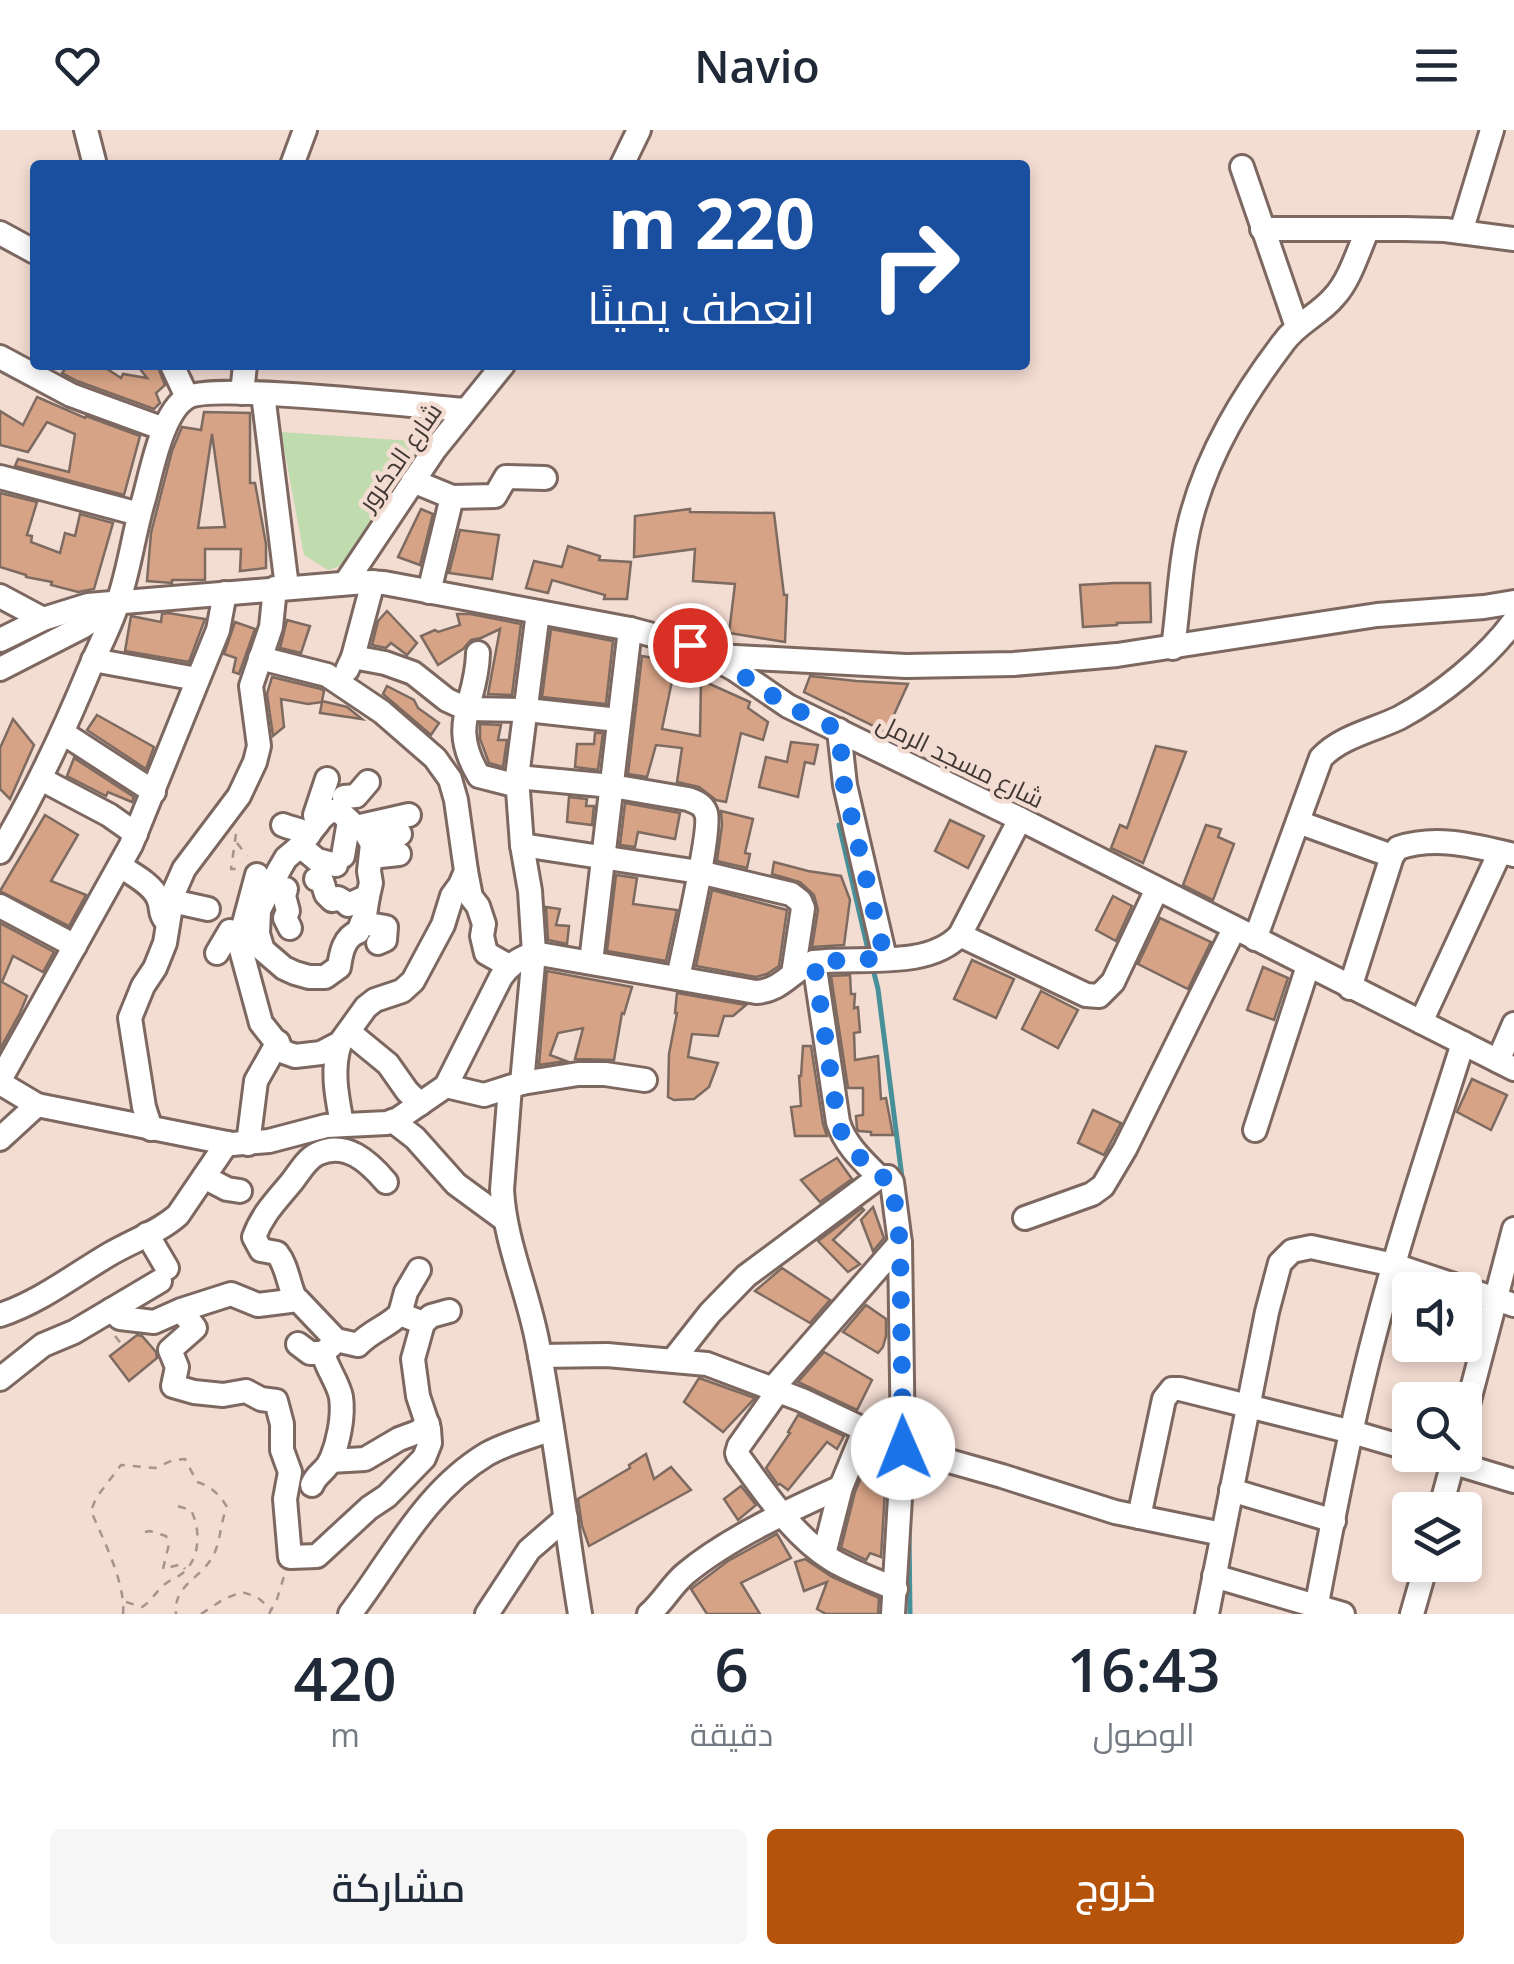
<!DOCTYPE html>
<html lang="ar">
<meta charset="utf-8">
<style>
:root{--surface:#fff;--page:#f6f6f7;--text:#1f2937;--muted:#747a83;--accent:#b45309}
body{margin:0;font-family:"Open Sans",Cairo,sans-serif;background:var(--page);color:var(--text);direction:rtl;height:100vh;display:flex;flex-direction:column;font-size:38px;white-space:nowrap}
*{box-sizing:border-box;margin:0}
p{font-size:32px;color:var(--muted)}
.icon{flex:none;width:55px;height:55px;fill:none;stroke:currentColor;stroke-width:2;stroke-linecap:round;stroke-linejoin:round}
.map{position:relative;height:1484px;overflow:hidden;direction:ltr}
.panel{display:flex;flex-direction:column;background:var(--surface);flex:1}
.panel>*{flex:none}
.guide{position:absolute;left:30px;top:30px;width:1000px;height:210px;border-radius:10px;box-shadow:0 5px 15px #0003;direction:rtl;background:#1a4fa0;color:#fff;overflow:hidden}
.buttons{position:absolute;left:1392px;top:1142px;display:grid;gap:20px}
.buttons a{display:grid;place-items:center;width:90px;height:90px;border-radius:10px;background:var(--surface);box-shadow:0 5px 15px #0003;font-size:50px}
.pin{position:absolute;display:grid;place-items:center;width:85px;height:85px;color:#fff;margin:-42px;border:5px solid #fff;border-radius:50%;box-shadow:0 2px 10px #0007}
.me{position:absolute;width:110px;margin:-55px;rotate:359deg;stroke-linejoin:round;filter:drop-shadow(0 0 8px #0008)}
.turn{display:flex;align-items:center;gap:35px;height:210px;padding:0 50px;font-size:45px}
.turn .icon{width:130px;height:130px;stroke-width:2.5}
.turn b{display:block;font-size:70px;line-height:85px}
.eta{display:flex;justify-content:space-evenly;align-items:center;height:170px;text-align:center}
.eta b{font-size:60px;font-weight:600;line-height:70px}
.cta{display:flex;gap:20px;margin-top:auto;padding:20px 50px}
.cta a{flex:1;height:115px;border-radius:10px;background:var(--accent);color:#fff;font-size:40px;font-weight:600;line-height:115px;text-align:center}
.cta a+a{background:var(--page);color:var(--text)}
header{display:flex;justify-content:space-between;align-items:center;height:130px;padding:0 50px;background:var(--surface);font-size:45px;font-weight:600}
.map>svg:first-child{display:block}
</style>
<header><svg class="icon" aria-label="menu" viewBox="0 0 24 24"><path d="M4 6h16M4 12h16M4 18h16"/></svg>Navio<svg class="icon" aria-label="heart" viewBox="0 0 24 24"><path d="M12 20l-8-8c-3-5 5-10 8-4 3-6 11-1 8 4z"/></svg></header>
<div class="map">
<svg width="1514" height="1484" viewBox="0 0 1514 1484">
<rect width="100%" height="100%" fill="#f3dcd2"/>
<path fill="#c0dbae" d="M281,302L413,311L361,421L344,435L328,440L304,425Z"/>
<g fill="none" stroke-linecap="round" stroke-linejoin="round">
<g stroke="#479099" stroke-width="5">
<path d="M839,695L869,824"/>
<path d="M872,835L878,859L905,1071"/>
<path d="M909,1402L910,1484"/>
</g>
</g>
<g fill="#d7a386" stroke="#7d6a60" stroke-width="2.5" fill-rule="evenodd">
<path d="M68,235H101L121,248L123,244L147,248L137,235H157L165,255L156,263L160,273L154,279L77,251L62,243Z"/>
<path d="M37,267L85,288L86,286L140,306L124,365L15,336L18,329L69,342L75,304L47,292L28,322L0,315V281L23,295Z"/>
<path d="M204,282L250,283V353H255L266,414V438L240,441L241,419H205V450H172V453L147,451L151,403L172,321L182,297L201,300ZM212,304L225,397L198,398Z"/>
<path d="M0,363L37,372L27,405L32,406L31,412L60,423L65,403L75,406L80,384L113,393L94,459L78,462L51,455L52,452L26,447V445L0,437Z"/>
<path d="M421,379L433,384L420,435L398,427Z"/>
<path d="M690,379V382L774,383L784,465H787L785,512L729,503L735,454L693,451L695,419L634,427L635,386Z"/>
<path d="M460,400L499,405L492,449L449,443Z"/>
<path d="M568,416L600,426L599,430L631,432L627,469H604L605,465L552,450L548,463L526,458L534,431L562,437Z"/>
<path d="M1115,453H1150L1151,492L1117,493V495L1083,497L1080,455Z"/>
<path d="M387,481L417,513L407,525L391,513L386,518L372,515L378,491Z"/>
<path d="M168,483L205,489L189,532L125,521L131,486L161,492L162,484Z"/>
<path d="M457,484H470L521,494L512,565L488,564L500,499L481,508L471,510L463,519L438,535L421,506L435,500L438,502L460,495Z"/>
<path d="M287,490L310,496L301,523L280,518Z"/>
<path d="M235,492L255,499L239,544L233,542L236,528L224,524Z"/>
<path d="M551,499L613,511L606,574L542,567Z"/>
<path d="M642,526L676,532L662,599L700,606L701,550L750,572L748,578L768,592L763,610L741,603L726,672L716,670L699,657L677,652L682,618L656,615L647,647L628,644Z"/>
<path d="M810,546L856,551L908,554L886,602L804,562Z"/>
<path d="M272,547L321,559L324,561L322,571L347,577L362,589L320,583L322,572L308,574L281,569L284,597L273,606L267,564Z"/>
<path d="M387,556L414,570L418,578L439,593L431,605L383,564Z"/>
<path d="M97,585L154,617L146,639L87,600Z"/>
<path d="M13,589L34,615L10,669L0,659V618Z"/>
<path d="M480,594L501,595L498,610H507L503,637L489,633L480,609Z"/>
<path d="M595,603H603L598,640L575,637L577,614H594Z"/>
<path d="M791,612L818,615L814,634L805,632L798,667L759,657L766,627L787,632Z"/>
<path d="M1156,616L1186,622L1143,733L1111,718L1120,695L1127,698Z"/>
<path d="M74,628L134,667L132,672L108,662L106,666L67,646Z"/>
<path d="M569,667L587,669L586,676H594L592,695L567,692Z"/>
<path d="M625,673L680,683L675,709L638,702L635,717L620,715Z"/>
<path d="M721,681L753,689L745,723L750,724L747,738L717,731L722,695Z"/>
<path d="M45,685L78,705L51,751L86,765L69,796L0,761Z"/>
<path d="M950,690L984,706L968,738L935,721Z"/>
<path d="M1206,695L1221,699L1218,707L1234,714L1213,770L1183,755Z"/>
<path d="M774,732L808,741L841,746L850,770L844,815L812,817L818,780L814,765L800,752L772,744Z"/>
<path d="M616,745L637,748L633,774L677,780L666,831L607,821Z"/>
<path d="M712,760L787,780L779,836L767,844L756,847L696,836Z"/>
<path d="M1113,766L1132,776L1116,811L1096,800Z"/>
<path d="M546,777L560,779L556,795L569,796L567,814L548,810Z"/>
<path d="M1160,788L1211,812L1188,859L1138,834Z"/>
<path d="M0,793L54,822L43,842L13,826L2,852L27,866L20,883L0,919Z"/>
<path d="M972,830L1014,849L996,888L954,869Z"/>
<path d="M1263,837L1288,848L1274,890L1247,880Z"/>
<path d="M547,841L632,857L624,884L622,883L614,930L575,929L583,898L558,903L550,925L566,931L539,935Z"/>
<path d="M850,845L851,864H855L854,878L858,877L860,902L854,903L855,930L878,926L881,969L886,968L893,1005H871V1002L859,1001L857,999L856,986L863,985V958H848L831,846Z"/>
<path d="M1041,861L1078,880L1058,918L1022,899Z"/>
<path d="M677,863L746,875L733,886H724L718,906L692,904L688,927L718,933L709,957L694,969L674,970L668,967L669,924L677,883H675Z"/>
<path d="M803,916H811L823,994L827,1006H795L791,977L801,976L799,946H801Z"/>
<path d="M1472,949L1507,965L1491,1000L1457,982Z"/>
<path d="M1093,980L1121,993L1104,1025L1078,1013Z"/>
<path d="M837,1028L852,1049L820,1072L801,1050Z"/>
<path d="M873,1077L884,1108L873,1121L861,1090Z"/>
<path d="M862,1078L864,1080L833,1110L860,1134L848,1142L818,1111Z"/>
<path d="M782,1138L830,1170L810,1193L755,1161Z"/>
<path d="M866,1175L886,1189V1206L883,1217L878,1223L843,1202Z"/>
<path d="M137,1205L142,1206L156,1222L157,1228L129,1251L110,1226Z"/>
<path d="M824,1222L872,1250L857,1280L798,1252Z"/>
<path d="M699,1248L755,1268L723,1302L684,1272Z"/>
<path d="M798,1285L844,1306L837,1319L827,1312L788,1360L780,1354L778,1355L766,1338L790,1303L788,1302Z"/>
<path d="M872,1320L887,1327L881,1427L870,1423L866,1430L841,1418L855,1362Z"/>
<path d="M646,1324L654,1349L671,1337L691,1360L589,1416L582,1396L578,1369L630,1338L629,1335Z"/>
<path d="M741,1356L756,1375L738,1390L724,1369Z"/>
<path d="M777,1404L791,1428L741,1453L760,1484H707L691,1459L728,1431Z"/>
<path d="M805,1429L832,1447L879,1468L878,1484H826L817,1479L827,1452L804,1461L795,1432Z"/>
</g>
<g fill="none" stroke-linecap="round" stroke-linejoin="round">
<g stroke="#7c6860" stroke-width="28">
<g id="minor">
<path d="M86,0L95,35"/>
<path d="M292,35L305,0"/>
<path d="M622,35L639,0"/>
<path d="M1242,37L1297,197"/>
<path d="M1262,99H1405L1445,100L1514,109"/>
<path d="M1461,102L1492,0"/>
<path d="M0,103L35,122"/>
<path d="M0,227L71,265L164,299"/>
<path d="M172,235L187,267"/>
<path d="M242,263L245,235"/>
<path d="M263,264L287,457"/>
<path d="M0,347L139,384"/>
<path d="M413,351L452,367L495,366L506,347L545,348"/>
<path d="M346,452L435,319L503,235"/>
<path d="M429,462L452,367"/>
<path d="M0,466L43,489"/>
<path d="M0,510L43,489L88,475L365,452L384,453L630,499L690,515L734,539L788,576L1020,689L1514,939"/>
<path d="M1173,518C1179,475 1180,430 1191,388C1208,323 1243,266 1283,213C1297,193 1319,185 1334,167C1350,150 1358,121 1368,99"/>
<path d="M478,523C477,575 447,593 479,646L518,656"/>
<path d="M717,526L906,536L1014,534L1117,525L1377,485L1484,477L1514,472"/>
<path d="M353,527L385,533L413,543L447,570L467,579L527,580L618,590"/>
<path d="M93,530L197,549"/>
<path d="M0,539L82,497L116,475"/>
<path d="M347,540L353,527L373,452"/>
<path d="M839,600L845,655L885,828"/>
<path d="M63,603L154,662"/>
<path d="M517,647L612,656L688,669C696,672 703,674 706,683C712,698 683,823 678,848"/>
<path d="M41,649L109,685L136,704"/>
<path d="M327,649L315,685L317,694L298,718L286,728L279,740L259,780L258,804L263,820L284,838L295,843L309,847H325L339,837C341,823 344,807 358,802L365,785L368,766L348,775"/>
<path d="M344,667L356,666L368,652"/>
<path d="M1298,692L1392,726"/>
<path d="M317,694C322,686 330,679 339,681L356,697L364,700L372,714L369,741L371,753L368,766"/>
<path d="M283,695C292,699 301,699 309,705"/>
<path d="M356,697L409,685"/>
<path d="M369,706L400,704"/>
<path d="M522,715L699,742L791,764L800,771L803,778L793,844"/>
<path d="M298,718L305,720L317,730L336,735"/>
<path d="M0,722C35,663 64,601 90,538C99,517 110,496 117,475C129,442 133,406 143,372C151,345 161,284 186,268C211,252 423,277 465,280"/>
<path d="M343,726L349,691"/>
<path d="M371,727L399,724"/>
<path d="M120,736C132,744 152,754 158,768C163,778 158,782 166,791"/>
<path d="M466,741L471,767L478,776L484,794L482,806L486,823L509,836"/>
<path d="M257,745L239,812L261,893L284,922L295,926L321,923L340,913L366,877L375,870L402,861L413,851L443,795L452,766L460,755L466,741L456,670L450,649L435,628L382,582L327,545L260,528"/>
<path d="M316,749L322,751L326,764L332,770L338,768L343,771"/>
<path d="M286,759L284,766L288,781L285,788L290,798"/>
<path d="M172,771L208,779"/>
<path d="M0,776L75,816"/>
<path d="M362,793L386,797L385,810L378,813"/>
<path d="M960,805L1086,865L1099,866L1113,852L1157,759"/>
<path d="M1255,809L1321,628C1340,607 1374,600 1399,588C1440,566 1487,528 1514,491"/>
<path d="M217,823L230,801"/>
<path d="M591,832L630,499"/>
<path d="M814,832L838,992C845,1015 863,1031 879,1047H888L892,1052L900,1113L903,1318L893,1484"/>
<path d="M1350,858L1392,726L1398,718C1437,705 1475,716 1514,725"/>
<path d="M1421,892L1500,722"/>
<path d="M349,902L388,934L407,961L420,974"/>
<path d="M340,913C331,940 337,967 342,994"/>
<path d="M1498,931L1514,894"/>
<path d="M0,950L131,715L218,500L225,463"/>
<path d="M0,953L37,975L232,1014L269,1011L326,996L387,993L398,989L446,956L501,847C510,834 519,829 534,823L756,862C782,861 792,839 814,832C859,826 927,840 960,805L1020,689"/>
<path d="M522,953L534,823L530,761L522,715L517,647L538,482"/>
<path d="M446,956L484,965L522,953L578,944H605L645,950"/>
<path d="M510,957L502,1060C505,1112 527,1159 537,1210C555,1301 565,1393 580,1484"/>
<path d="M393,991L415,1008L456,1054L505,1090"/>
<path d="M151,999L144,977L130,888L143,856L155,838L165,813L173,764L184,739L239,666L255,632L259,616L251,556L271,497L275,458"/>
<path d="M1255,1000L1308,836"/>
<path d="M0,1009L37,975"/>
<path d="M248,1014L256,951L278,912"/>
<path d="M204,1047L227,1059L240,1061"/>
<path d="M1025,1088L1092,1064L1103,1056L1125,1019L1234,799"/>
<path d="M147,1104L167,1138"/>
<path d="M296,1170C288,1155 288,1137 277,1123L261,1120L254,1107C262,1085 275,1072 290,1054C298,1045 305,1030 317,1024C346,1010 369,1032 386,1052"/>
<path d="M111,1180L120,1188L154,1192L181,1180L231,1164L258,1175L298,1170L336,1210L358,1215C371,1201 387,1197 400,1184L423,1193L413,1229L418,1266L429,1299L430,1313L424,1328L387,1366L369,1378L317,1426L290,1427L285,1369L290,1342L282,1320V1294L276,1271L261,1269L246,1261L223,1265L194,1262L173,1256L177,1237L170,1220L195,1198L181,1180"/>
<path d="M400,1184L406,1162L419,1140"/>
<path d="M0,1185C40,1172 74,1145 110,1124C132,1111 159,1102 178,1085L227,1013"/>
<path d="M423,1193L431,1186L449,1181"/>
<path d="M298,1214L310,1223H323L331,1216"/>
<path d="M540,1226L607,1225L707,1234L802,1270L903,1318L1002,1346L1115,1382L1222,1404"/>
<path d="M673,1230L710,1183L746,1146L879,1047"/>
<path d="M0,1249L43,1215L74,1202L160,1151"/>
<path d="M772,1259L900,1113"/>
<path d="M778,1261L739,1316L737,1323L738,1326C766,1363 792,1405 832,1430C852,1442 875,1450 896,1459"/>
<path d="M1465,1286L1514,1099"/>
<path d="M1428,1325L1514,1351"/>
<path d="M330,1331L365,1329L399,1309L418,1302L428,1294"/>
<path d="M312,1355C316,1344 326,1341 331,1330C338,1313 344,1287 341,1267C338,1252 327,1239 323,1223"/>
<path d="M1231,1360L1334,1391"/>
<path d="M1440,1380L1455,1325"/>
<path d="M1139,1387L1164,1269L1172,1259H1180L1352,1302L1410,1319"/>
<path d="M824,1424L841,1357L864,1301"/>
<path d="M1214,1446L1343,1484"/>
<path d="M350,1484C392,1429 425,1361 487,1324C506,1313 531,1307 552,1299"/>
<path d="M487,1484L529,1420L566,1388"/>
<path d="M649,1484C663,1472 671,1456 685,1444C728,1408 790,1380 841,1357"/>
<path d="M1207,1484L1267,1182L1280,1133L1292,1121L1311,1117L1394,1135L1514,1175"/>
<path d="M1315,1484C1333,1389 1351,1293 1376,1199C1401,1103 1433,1008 1463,913"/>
<path d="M1412,1484L1426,1435"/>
</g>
</g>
<g stroke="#a5948d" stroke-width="2.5" stroke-dasharray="8 8" stroke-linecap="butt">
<path d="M236,704L231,739H238"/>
<path d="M237,713L247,726"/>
<path d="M115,1206L123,1216"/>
<path d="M145,1402L150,1401L166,1406L169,1414L163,1439L182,1434L185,1439"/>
<path d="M126,1472L142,1477C152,1471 156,1461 165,1454C171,1449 180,1447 185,1441C201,1425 200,1398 191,1380L174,1375"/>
<path d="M123,1484C126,1454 103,1409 91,1381L96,1368L121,1335L155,1338L173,1330L185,1329L197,1352C211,1356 220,1365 227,1377C220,1393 221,1410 214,1424C202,1449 173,1454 176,1484"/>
<path d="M201,1484L224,1469L242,1462L257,1467L272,1480"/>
<path d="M269,1484L277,1469L285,1443"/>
</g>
<use href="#minor" stroke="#fff" stroke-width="22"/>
</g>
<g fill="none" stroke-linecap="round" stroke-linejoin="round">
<path stroke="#1a73e8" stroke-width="18" stroke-dasharray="0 32.4" d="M690,515L734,540L788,576L839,600L844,655L885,828L814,832L838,992L842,1004L848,1014L878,1048L888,1047L892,1052L900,1113L903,1318"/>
</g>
<g text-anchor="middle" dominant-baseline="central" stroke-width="9" stroke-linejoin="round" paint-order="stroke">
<g font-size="25" fill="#413834" stroke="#f3dcd2">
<text transform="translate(399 326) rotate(-55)">شارع الدكرور</text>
<text transform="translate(961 630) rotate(26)">شارع مسجد الرمل</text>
</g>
</g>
</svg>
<div class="buttons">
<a><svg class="icon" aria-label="sound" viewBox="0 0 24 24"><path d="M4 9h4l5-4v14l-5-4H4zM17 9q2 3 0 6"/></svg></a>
<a><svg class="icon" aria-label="search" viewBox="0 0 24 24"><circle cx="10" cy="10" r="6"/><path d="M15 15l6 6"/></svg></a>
<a><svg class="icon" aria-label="layers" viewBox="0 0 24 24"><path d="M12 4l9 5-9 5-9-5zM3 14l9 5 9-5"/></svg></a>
</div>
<div class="pin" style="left:690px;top:515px;background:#d93025"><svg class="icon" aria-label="arrive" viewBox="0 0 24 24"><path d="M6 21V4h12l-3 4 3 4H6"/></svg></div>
<svg class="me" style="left:903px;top:1318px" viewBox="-20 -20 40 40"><circle r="19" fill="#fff"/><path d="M0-13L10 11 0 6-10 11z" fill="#1a73e8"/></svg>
<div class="guide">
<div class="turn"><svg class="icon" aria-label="right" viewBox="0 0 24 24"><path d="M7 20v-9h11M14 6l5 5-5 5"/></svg><div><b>220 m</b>انعطف يمينًا</div></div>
</div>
</div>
<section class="panel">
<div class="eta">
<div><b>16:43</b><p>الوصول</p></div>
<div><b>6</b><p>دقيقة</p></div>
<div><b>420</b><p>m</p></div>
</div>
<div class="cta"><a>خروج</a><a>مشاركة</a></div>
</section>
